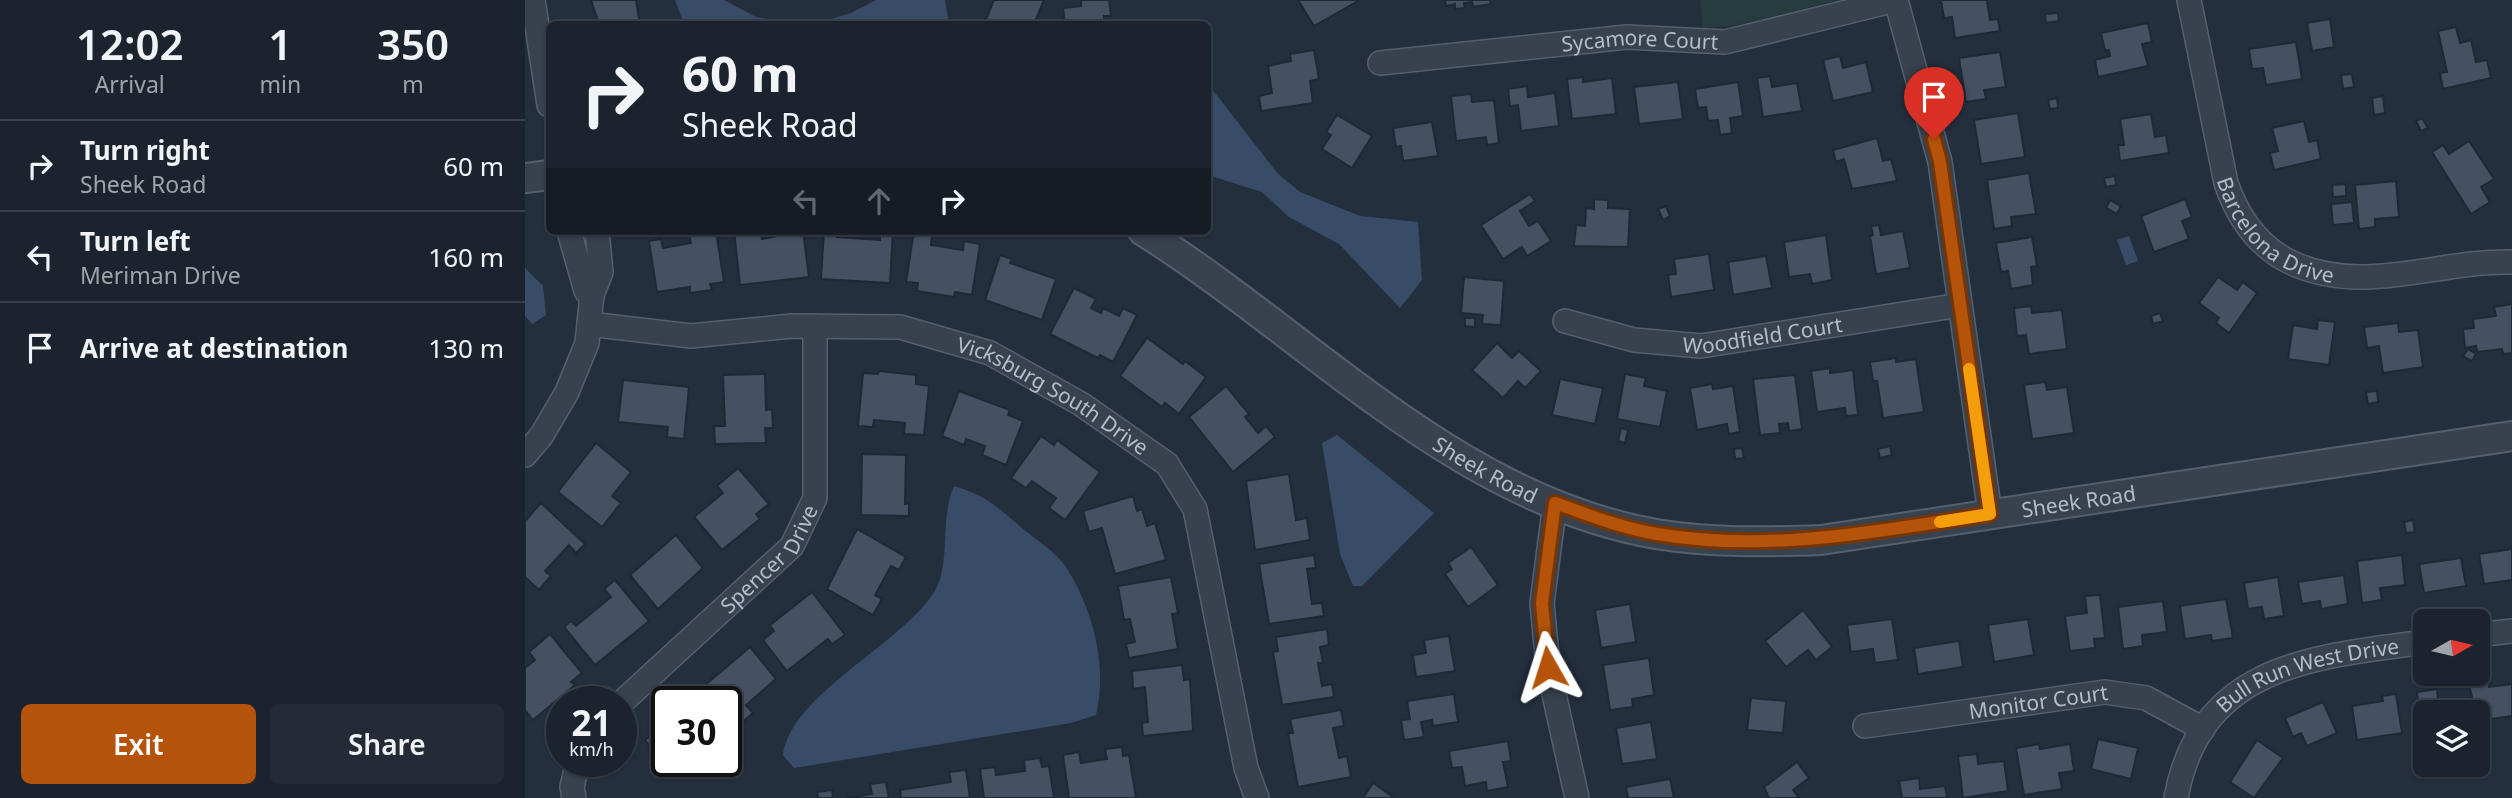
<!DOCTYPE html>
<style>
:root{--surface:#1b232e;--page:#242b36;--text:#f1f3f6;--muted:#a0a4aa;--line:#39404a;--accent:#b45309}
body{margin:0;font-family:"Noto Sans",sans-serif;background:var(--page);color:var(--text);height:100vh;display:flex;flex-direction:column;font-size:26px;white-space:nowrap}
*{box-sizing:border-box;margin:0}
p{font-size:23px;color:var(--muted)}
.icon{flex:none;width:38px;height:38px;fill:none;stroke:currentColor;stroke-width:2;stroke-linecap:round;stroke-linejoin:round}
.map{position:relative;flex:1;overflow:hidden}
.details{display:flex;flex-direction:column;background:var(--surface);width:525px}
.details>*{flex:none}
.banner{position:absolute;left:21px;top:21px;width:665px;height:214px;border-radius:10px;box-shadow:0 2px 5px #0004,0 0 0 2px var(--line);background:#1b232e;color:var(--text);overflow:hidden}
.needle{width:46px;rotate:82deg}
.controls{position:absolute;left:1888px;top:609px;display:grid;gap:14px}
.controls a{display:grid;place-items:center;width:77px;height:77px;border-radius:10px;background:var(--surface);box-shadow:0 2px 5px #0004,0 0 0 2px var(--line);font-size:35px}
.speed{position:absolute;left:21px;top:686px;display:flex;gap:14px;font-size:35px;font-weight:700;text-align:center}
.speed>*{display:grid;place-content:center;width:91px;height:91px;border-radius:50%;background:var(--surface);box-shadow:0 2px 5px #0004,0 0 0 2px var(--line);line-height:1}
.speed small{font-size:18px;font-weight:400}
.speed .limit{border:4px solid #111;border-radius:10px;background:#fff;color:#111}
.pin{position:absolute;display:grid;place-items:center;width:60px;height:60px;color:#fff;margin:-72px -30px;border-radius:50% 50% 50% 0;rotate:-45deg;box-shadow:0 0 7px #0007}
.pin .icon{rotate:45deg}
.me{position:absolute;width:77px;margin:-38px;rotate:354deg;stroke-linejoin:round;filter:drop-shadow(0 0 5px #0008)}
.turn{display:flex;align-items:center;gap:24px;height:147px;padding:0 21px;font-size:32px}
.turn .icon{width:91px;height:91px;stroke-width:2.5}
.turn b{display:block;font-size:49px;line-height:60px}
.lanes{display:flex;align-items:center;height:66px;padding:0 21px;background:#0003;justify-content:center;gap:35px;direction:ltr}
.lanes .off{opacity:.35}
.eta{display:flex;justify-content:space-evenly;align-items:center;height:119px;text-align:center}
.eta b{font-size:42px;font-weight:600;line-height:49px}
.button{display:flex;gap:14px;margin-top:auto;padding:14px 21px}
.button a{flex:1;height:80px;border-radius:10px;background:var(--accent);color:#fff;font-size:28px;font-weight:600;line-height:80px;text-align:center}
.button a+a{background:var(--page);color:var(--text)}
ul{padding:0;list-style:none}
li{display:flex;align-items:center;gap:21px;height:91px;padding:0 21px;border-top:2px solid var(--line)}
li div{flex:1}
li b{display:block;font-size:26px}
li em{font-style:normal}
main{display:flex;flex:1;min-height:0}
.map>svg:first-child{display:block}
</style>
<main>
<section class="details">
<div class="eta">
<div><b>12:02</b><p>Arrival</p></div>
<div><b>1</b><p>min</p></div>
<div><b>350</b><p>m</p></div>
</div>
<ul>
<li><svg class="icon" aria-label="right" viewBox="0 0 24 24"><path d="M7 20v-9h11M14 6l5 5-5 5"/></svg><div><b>Turn right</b><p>Sheek Road</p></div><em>60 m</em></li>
<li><svg class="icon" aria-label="left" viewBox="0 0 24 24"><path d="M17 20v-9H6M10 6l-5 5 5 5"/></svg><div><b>Turn left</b><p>Meriman Drive</p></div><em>160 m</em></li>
<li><svg class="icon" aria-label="arrive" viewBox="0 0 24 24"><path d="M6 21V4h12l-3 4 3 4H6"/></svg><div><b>Arrive at destination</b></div><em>130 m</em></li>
</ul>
<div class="button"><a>Exit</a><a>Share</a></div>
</section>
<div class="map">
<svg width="1987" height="798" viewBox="0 0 1987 798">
<rect width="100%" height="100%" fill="#242f3e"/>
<path fill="#263c3f" d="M1175,0H1313L1207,26L1178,28Z"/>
<g fill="#394c67">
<path d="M150,0H199L231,17L258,22L299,21L326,13L351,0H420L424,24H159Z"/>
<path d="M683,84L753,174L775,192L835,216L893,222L897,280L875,308L814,244L764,217L737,192L683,175Z"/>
<path d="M1604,236L1613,261L1601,265L1592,240Z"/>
<path d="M0,268L18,286L21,315L7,324L0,316Z"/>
<path d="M812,435L909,513L837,586H828L815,554L797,443Z"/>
<path d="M429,486C462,496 471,506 497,528C510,539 531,552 541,567C568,610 583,665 571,715L546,723L269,768L258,755C266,695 373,646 408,594C427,567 414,519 429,486Z"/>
</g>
<g fill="#455162" stroke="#1f2835" stroke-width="2">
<path d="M66,0H111L115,24H74Z"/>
<path d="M469,0H519L509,24H459Z"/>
<path d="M556,0H584L586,16H579V24H540L538,8L556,6Z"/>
<path d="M773,0H833V1L789,26Z"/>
<path d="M920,0H965L966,4L948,7L947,2L939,3L940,8L930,9V4L921,6Z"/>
<path d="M1416,0H1462L1465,20L1473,19L1475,31L1430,38L1427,17L1419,18Z"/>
<path d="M1533,13L1534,21L1521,23L1520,14Z"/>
<path d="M1805,19L1809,47L1787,51L1782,23Z"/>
<path d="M1623,23L1627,42L1617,44L1623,66L1573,77L1570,60L1585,56L1584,50L1580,51L1576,33Z"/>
<path d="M1931,27L1935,43L1946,40L1951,62L1962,60L1966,78L1918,89L1915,73L1922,72L1913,31Z"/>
<path d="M1771,42L1777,79L1741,85L1738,68L1727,69L1724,49Z"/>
<path d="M789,50L794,79L785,81L788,103L736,111L734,96L747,93L743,66L766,61L765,54Z"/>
<path d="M1475,52L1481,87L1459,90L1461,99L1441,102L1434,58Z"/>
<path d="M1315,56L1318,68L1341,62L1348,92L1308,101L1298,60Z"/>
<path d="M1827,74L1829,87L1818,89L1816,75Z"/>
<path d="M1245,76L1247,87L1272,83L1277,111L1238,117L1232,78Z"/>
<path d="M1058,77V82L1087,78L1091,114L1047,119L1042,79Z"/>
<path d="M1153,82L1158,119L1114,124L1109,87Z"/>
<path d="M1213,82L1218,116L1205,118L1207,133L1195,135L1193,120L1183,121L1181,107L1173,108L1170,89Z"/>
<path d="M1002,86L1003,97L1030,93L1034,126L996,131L993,105L985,106L983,89Z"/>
<path d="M946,94L947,102L969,100L974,143L962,145L961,137L931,141L926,96Z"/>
<path d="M1858,96L1860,113L1849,115L1847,98Z"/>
<path d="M1532,98L1533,108L1525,109L1523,100Z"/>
<path d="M1493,113L1500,157L1456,164L1449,120Z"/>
<path d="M1626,114L1630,137L1641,135L1644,153L1595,161L1593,145H1599L1595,119Z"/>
<path d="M812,115L847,136L827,168L797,149L806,135L801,132Z"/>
<path d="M1897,118L1903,128L1896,131L1891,121Z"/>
<path d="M1779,121L1784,142L1792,140L1796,159L1749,170L1745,153L1753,151L1747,128Z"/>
<path d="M907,122L913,156L878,161L876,146L871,147L868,128Z"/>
<path d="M1352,138L1358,161L1366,159L1372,181L1327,189L1319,159L1311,162L1308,150Z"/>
<path d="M1944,141L1969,179L1956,187L1965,202L1946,214L1907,152L1918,145L1924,154Z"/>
<path d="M1504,173L1511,214L1486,217L1487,226L1469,229L1462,180Z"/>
<path d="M1590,176L1591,185L1581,187L1579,178Z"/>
<path d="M1871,181L1874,217L1850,219V227L1834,229L1830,185Z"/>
<path d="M1821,184V196L1808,197L1807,185Z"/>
<path d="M1005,194L1010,201L995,211L1004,226L1013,221L1026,241L1002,256L997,247L978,259L956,225Z"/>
<path d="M1069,199L1083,200V208L1105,209L1103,247L1049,246L1051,225L1060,226L1061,208L1069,209Z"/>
<path d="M1660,199L1667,217L1657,221L1664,239L1629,252L1616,216Z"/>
<path d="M1585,200L1596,206L1592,214L1581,208Z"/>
<path d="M1827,202L1829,223L1808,225L1806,204Z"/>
<path d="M1141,206L1145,216L1138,220L1133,209Z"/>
<path d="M1354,225L1356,235L1378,231L1385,268L1351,274L1345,236L1348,235L1346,226Z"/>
<path d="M191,231L199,282L185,284L187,290L165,293V287L132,292L124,241L136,239L138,248L166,243L164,235Z"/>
<path d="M209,231H236L237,239L278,231L284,277L215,285Z"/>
<path d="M299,231H312V237L355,240V231H368L365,283L296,279Z"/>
<path d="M389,231L407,234L406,245L438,250L439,241L455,244L447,295L430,292L429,297L392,291L393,283L381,282Z"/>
<path d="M1301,235L1307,280L1287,284L1285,274L1264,277L1259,242Z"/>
<path d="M1507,237L1512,266L1506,267L1508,285L1486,289L1483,271L1476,272L1471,243Z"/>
<path d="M1184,254L1189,290L1146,297L1143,275L1151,274L1149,259Z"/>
<path d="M475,255L487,259L485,263L531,279L517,320L460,300Z"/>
<path d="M1241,256L1247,288L1208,295L1203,262Z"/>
<path d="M939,277L979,281L976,325L957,324L958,315L936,313Z"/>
<path d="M1693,277L1712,290L1718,282L1732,293L1704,333L1691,323L1694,318L1674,303Z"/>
<path d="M549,288L571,299L566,308L576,313L578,308L594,316L598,308L612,315L588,362L575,355L573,358L525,334Z"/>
<path d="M1987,304V353L1978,354L1977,349L1952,352L1951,346L1940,348L1938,329L1949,328L1948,319L1971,316L1969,307Z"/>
<path d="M1506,306L1507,313L1537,310L1542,349L1504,354L1501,335L1492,336L1489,308Z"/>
<path d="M1635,313L1638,321L1628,324L1626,316Z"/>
<path d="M940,318H950V327L940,326Z"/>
<path d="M1793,320L1810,322L1804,365L1763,359L1768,325L1792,329Z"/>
<path d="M1873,323L1874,332L1893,330L1898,367L1858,373L1854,346L1842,348L1839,327Z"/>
<path d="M622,338L658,364L660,361L681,377L654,414L640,403L637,407L595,376Z"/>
<path d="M972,343L987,358L994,351L1016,371L1000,388L993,381L978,398L947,370Z"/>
<path d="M1943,349L1951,354L1947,361L1938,356Z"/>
<path d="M1371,358V362L1391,359L1399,412L1358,418L1352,381H1348L1345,362Z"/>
<path d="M1305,368V373L1328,370L1333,415L1321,416L1320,408L1292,412L1286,371Z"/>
<path d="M354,371L391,375V384L404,386L399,435L379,434L380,423L349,420L348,427L333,426L338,373L353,374Z"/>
<path d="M240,374L241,410L247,409L248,428H240L241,443L190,444L189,426H200L198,375Z"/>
<path d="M1100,374L1121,378L1119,386L1142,391L1135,427L1092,419Z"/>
<path d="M1270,375L1277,429L1264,431L1263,423L1254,424L1255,433L1235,435L1228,379Z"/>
<path d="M1035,379L1078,388L1070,424L1027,415Z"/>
<path d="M98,380L164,387L159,439L142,437L143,427L93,422Z"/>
<path d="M1520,382L1522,390L1542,387L1549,433L1507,439L1499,385Z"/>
<path d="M1187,384L1188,389L1208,386L1215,432L1204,434L1202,424L1172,430L1165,388Z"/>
<path d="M701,386L724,414L720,417L733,433L741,426L750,437L708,472L664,417Z"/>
<path d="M434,391L485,410L483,415L498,421L481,465L457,455L460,446L441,439L439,445L417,436Z"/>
<path d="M1852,391L1853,402L1843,404L1841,392Z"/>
<path d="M1096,428L1103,430L1100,443L1093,441Z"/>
<path d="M516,436L529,445L532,440L575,472L540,520L524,508L531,498L507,481L501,488L486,478Z"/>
<path d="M71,443L106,472L87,496L96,503L77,527L33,492Z"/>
<path d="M1365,446L1367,455L1355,458L1353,449Z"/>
<path d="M1217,448L1219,458L1210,459L1209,449Z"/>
<path d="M337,454L381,455L380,504L384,503V516L336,515Z"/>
<path d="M213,468L244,504L231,514L235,519L197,550L169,517L198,493L192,486Z"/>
<path d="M764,474L771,520L782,518L785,540L730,550L721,481Z"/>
<path d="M608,496L612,511L617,509L622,526L630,523L641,560L590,574L577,528L564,532L558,511Z"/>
<path d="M16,503L60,544L51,553L44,545L20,571L26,576L14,590L0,577V521Z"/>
<path d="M1888,520L1890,532L1881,533L1879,522Z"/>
<path d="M332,529L381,557L374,570L366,566L350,595L357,599L348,615L302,589Z"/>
<path d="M151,535L178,568L133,609L105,575Z"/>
<path d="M946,547L973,585L943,607L920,574L927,569L923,563Z"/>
<path d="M1987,549V580L1959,584L1954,554Z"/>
<path d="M789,555L791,568L782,569L787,604L797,603L799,616L744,624L734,564Z"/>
<path d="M1877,555L1880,585L1855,588L1857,600L1837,603L1832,561Z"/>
<path d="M1936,558L1941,586L1899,593L1894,564Z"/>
<path d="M1819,575L1823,604L1796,609L1795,601L1777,604L1773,582Z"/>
<path d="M646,577L653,613L647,614L653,649L604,658L601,644L610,642L605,619L599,620L593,586Z"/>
<path d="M1753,577L1759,616L1739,619L1737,607L1723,609L1719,583Z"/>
<path d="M90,580L124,621L70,665L39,627L46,621L51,626L86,597L79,589Z"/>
<path d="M287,592L320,635L307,644L303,639L262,671L238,640L249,631L245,625Z"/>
<path d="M1575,595L1580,638L1569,639L1570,648L1545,651L1540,616L1562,613L1560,596Z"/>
<path d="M1701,599L1708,638L1687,641L1686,635L1660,639L1655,606Z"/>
<path d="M1638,601L1642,632L1617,635L1618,646L1598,649L1593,607Z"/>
<path d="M1105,604L1111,642L1076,648L1070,610Z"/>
<path d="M1278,610L1307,647L1291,660L1283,650L1261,667L1240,641Z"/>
<path d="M1367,619L1373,660L1350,663L1348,649L1326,652L1322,625Z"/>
<path d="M1503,619L1509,655L1469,662L1463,625Z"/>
<path d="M802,629L804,645L795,647L798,663H793L797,686L807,684L809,697L757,705L748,652L753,651L751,637Z"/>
<path d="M25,634L57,673L46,682L50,685L8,720L0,710V668L10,660L4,652Z"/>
<path d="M924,636L930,671L891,677L888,655L901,653L899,640Z"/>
<path d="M1434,641L1438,667L1393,674L1389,648Z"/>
<path d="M225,647L251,679L221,705L228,713L213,726L201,712V702H192L179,686Z"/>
<path d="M1124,658L1129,695L1107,699L1108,707L1085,710L1078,665Z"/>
<path d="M657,665L659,680L665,679L668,731L618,736L617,723L623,722L620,687L608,689L607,671Z"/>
<path d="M1963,682L1964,687L1987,684V716L1953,721L1944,685Z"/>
<path d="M1912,689L1913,701L1930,699L1932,712H1900L1898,742L1892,692Z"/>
<path d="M929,694L933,722L908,726L907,720L896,722L899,737L879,740L876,720L885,719L882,701Z"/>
<path d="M1871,694L1877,733L1832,740L1827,706L1858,701L1857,696Z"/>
<path d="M1226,698L1261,701L1258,733L1222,730Z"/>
<path d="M1798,702L1812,733L1782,746L1776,733L1768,737L1760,718Z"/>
<path d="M816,710L819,726L808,728L814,758L822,756L826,777L773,787L763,733H768L765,719Z"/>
<path d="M1126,722L1132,759L1097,764L1091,728Z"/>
<path d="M142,724V761H164L146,775L120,740Z"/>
<path d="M1573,739L1613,748L1606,779L1566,769Z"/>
<path d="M1732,740L1758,758L1729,798L1705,782Z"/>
<path d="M983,741L986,761L978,762L983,787L962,791L961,782L940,786L937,767L927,768L924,751Z"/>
<path d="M1514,744L1515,749L1545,744L1549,771L1534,773L1537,789L1499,795L1491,748Z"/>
<path d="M597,747L598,756L604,755L611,798H544L538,755L554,752L556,763L582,759L580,749Z"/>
<path d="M1452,754L1453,764L1479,761L1483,791L1438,798L1433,756Z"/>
<path d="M515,758L517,767L524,766L529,798H459L455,769L470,767L471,775L500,771L499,760Z"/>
<path d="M1272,762L1284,778L1268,790L1274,798H1244L1239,787Z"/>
<path d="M441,770L445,798H376L375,790L426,782L424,772Z"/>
<path d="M1394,778L1395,789L1420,786L1422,798H1377L1374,781Z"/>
<path d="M1145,779L1149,798H1103L1101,787Z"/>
<path d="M361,782L364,798H320L347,794L345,784Z"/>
<path d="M848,783L868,797L867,798H838Z"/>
<path d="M307,790L308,798H293L292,792Z"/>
</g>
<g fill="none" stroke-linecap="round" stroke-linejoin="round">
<g stroke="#565f6c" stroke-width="26">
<g id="minor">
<path d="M8,0L24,105"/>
<path id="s1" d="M1664,0L1701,183C1713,218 1733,247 1767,263C1839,296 1912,260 1987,262"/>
<path id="s2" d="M855,63L1102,37L1200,42L1371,0L1415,162L1465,514"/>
<path d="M44,231L61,291L67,295"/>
<path id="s3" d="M1040,321L1109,340L1176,346L1435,305"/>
<path id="s4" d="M64,324L166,336L267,326L375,327L465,353L556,404L642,464L670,509L721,768L732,798"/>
<path d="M0,455L17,435L42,392L62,343L67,295L76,272L72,231"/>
<path d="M1030,503L1017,603L1023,667L1052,798"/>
<path d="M1953,635L1987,631"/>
<path id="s5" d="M96,703L267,546L290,498V326"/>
<path id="s6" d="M1340,726L1580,692L1621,698L1678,729"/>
<path d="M49,798L47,787L53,761"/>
<path id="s7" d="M1651,798C1675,664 1789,657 1900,642"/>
</g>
</g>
<g stroke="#565f6c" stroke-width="32">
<g id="tertiary">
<path d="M0,178L24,175"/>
<path id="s8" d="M618,231C784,335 930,499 1131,534C1186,543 1240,542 1296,540L1987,436"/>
</g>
</g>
<use href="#minor" stroke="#38414e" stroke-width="23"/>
<use href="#tertiary" stroke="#38414e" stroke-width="28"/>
</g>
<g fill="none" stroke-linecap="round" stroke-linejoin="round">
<g stroke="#753606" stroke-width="18">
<path id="route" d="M1023,667L1017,603L1030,503C1063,515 1096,528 1132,534C1244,553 1354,531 1465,514L1415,162L1409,139"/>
</g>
<use href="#route" stroke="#b45309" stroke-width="12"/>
<path stroke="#f59e0b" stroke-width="12" d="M1415,522L1465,514L1444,369"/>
</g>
<g text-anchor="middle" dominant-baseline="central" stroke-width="7" stroke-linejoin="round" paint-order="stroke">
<g font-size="21" fill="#b4bcc9" stroke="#1d2633">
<text stroke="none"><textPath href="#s2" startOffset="261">Sycamore Court</textPath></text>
<text stroke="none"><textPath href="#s1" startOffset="259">Barcelona Drive</textPath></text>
<text stroke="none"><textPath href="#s3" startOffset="201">Woodfield Court</textPath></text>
<text stroke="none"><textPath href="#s4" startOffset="481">Vicksburg South Drive</textPath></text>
<text stroke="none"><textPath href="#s8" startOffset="418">Sheek Road</textPath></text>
<text stroke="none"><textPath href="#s8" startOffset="1027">Sheek Road</textPath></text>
<text stroke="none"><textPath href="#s5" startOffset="208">Spencer Drive</textPath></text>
<text stroke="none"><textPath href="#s7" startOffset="198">Bull Run West Drive</textPath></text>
<text stroke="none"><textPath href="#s6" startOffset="175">Monitor Court</textPath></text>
</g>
</g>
</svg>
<div class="controls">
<a><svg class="needle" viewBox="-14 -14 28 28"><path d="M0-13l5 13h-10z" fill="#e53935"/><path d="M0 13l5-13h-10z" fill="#a0a4aa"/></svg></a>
<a><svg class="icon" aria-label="layers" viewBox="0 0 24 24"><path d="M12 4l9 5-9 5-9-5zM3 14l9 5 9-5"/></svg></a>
</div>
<div class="speed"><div>21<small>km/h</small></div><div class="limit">30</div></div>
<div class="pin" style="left:1409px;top:139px;background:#d93025"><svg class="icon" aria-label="arrive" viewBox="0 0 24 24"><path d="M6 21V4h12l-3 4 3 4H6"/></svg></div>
<svg class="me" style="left:1023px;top:667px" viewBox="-20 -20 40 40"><path d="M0-17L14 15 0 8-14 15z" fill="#b45309" stroke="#fff" stroke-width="4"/></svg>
<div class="banner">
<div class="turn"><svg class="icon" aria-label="right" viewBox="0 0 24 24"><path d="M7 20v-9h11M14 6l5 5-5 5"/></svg><div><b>60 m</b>Sheek Road</div></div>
<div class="lanes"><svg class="icon off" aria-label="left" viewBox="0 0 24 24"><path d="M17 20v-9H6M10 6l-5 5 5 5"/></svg><svg class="icon off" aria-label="ahead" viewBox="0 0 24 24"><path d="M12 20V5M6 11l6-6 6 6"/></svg><svg class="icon" aria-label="right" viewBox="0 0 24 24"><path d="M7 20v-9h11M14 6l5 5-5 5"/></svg></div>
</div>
</div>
</main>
